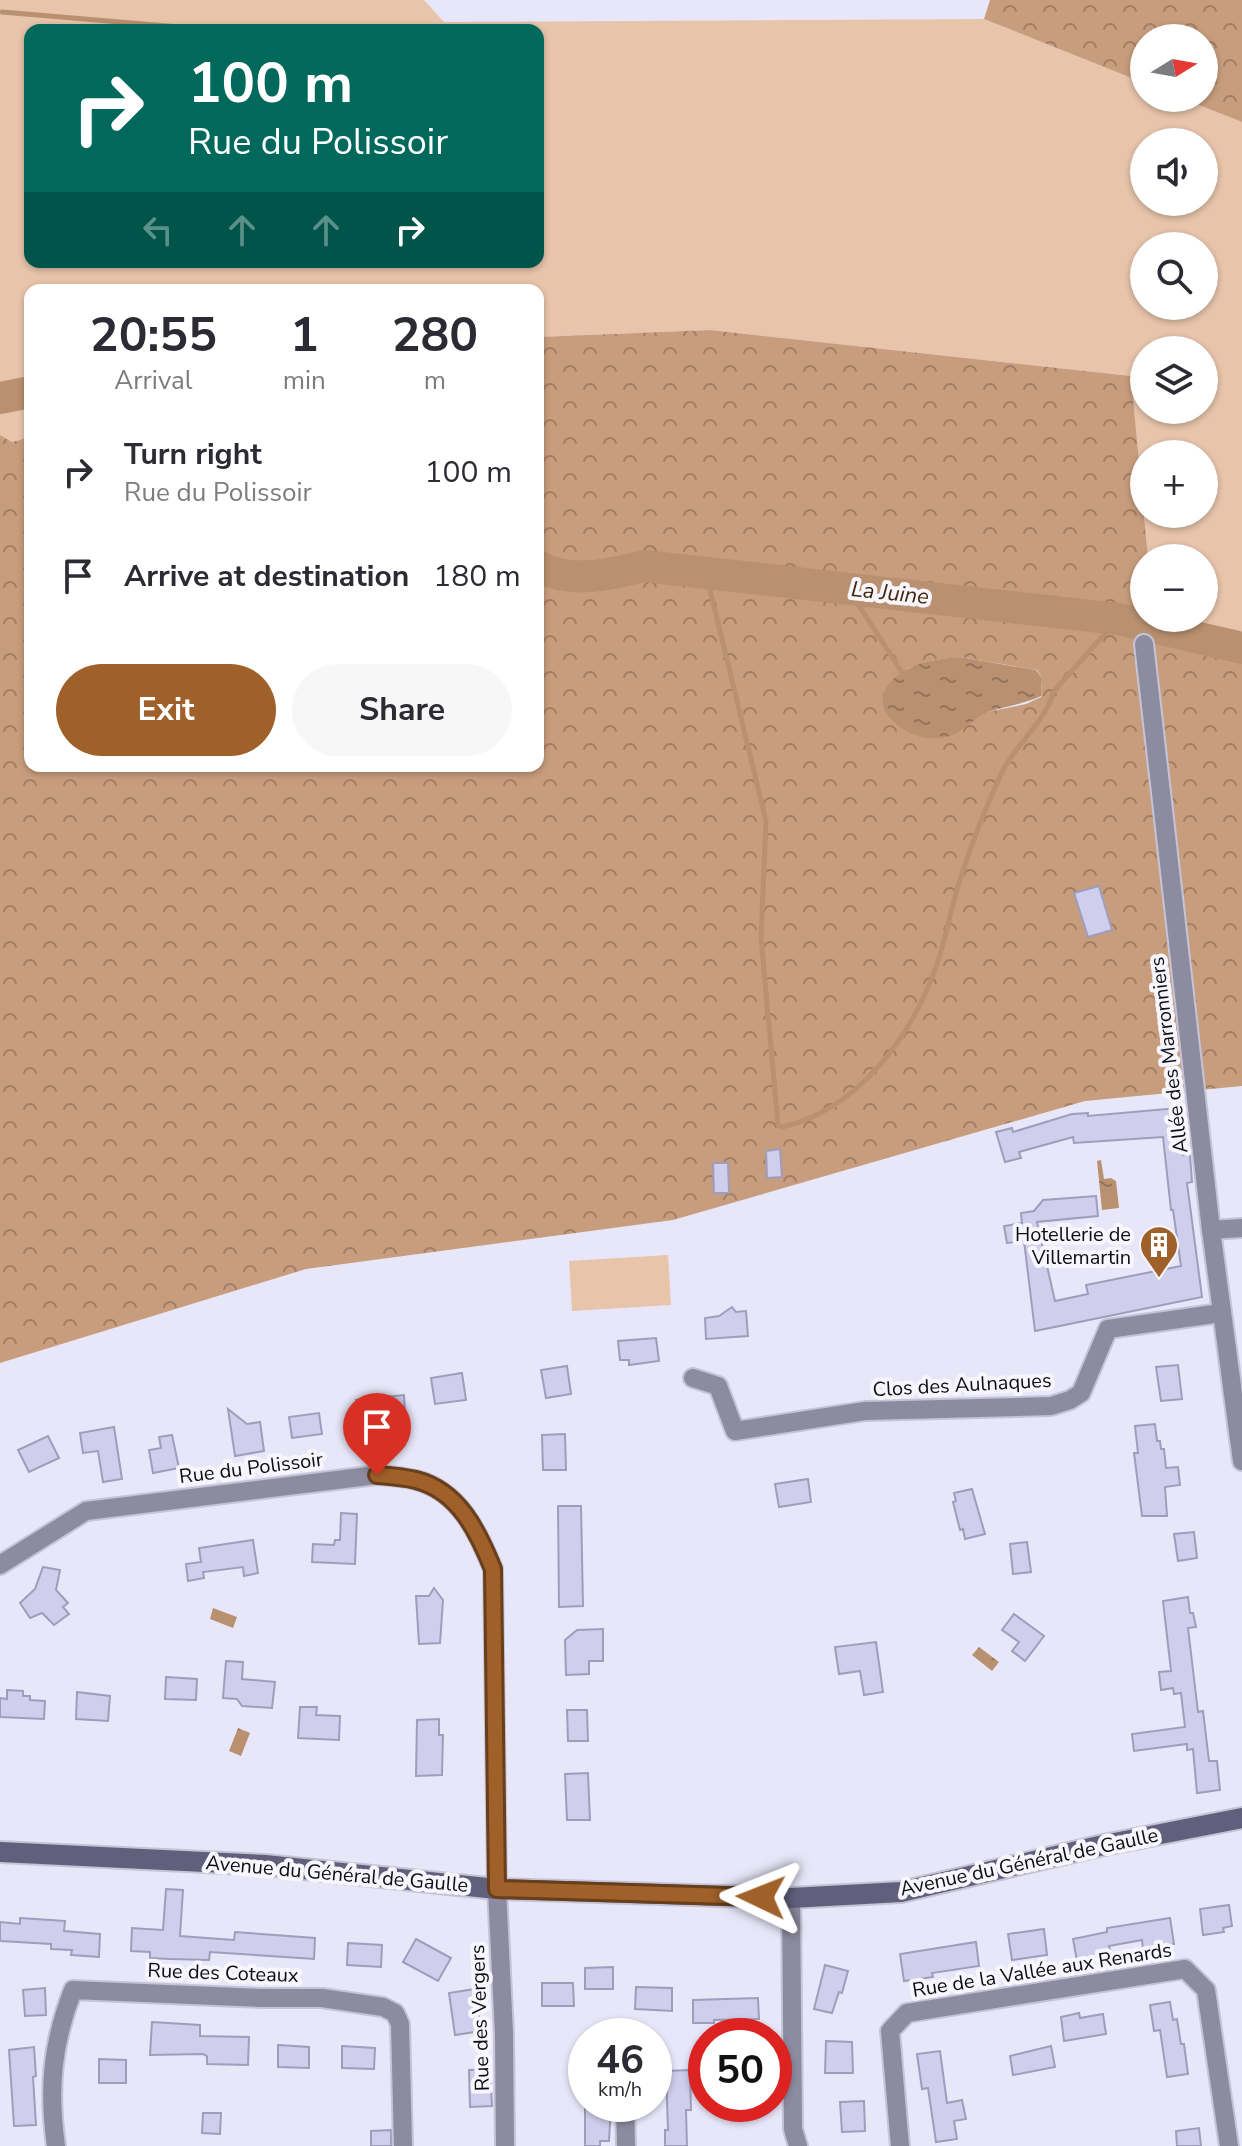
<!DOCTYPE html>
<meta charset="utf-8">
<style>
:root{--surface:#fff;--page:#f7f7f7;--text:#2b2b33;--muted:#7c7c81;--accent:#a06029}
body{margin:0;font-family:"Nunito Sans",sans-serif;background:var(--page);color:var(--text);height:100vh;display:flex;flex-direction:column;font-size:30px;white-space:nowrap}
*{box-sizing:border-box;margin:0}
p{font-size:26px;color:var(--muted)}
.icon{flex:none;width:44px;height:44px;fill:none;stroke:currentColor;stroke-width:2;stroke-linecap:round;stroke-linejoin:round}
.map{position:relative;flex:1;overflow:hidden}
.panel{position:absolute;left:24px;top:284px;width:520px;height:488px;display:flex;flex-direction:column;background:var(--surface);border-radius:16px;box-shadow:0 2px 6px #0004}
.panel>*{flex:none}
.banner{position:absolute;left:24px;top:24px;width:520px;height:244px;border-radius:16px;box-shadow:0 2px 6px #0004;background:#00695c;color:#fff;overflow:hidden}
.needle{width:52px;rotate:79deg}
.controls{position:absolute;left:1130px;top:24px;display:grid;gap:16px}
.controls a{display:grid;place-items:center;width:88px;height:88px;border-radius:50%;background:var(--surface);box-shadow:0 2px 6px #0004;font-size:40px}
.speed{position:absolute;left:568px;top:2018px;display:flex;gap:16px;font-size:40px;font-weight:700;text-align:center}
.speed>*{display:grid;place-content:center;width:104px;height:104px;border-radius:50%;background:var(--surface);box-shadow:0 2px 6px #0004;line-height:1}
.speed small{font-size:20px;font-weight:400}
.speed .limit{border:12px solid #d22;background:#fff;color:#111}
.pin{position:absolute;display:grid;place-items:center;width:68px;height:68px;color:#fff;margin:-82px -34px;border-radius:50% 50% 50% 0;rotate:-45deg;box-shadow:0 0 8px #0007}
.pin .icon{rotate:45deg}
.me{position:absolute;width:88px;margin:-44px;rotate:272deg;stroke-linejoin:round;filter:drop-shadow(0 0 6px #0008)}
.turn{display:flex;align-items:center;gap:28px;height:168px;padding:0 32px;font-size:36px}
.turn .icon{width:104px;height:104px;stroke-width:2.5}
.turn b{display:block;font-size:56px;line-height:68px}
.lanes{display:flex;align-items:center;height:76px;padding:0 32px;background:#0003;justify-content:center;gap:40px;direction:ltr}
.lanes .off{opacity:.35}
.eta{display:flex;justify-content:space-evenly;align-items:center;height:136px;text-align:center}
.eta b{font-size:48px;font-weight:700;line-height:56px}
.cta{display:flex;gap:16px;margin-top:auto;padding:16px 32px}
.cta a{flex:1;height:92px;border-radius:48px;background:var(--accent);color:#fff;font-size:32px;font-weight:700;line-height:92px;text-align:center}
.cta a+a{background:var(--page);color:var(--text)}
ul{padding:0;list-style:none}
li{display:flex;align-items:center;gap:24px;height:104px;padding:0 32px}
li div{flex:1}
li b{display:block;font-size:30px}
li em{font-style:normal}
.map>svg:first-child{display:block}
</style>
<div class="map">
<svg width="1242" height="2146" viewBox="0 0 1242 2146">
<defs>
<pattern id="forest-crowns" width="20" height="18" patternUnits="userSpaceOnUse" patternTransform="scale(2)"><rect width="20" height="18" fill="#c89d7d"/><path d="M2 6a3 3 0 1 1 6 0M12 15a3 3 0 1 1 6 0" fill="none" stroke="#a17e65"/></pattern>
<pattern id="water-ripples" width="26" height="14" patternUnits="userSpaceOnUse" patternTransform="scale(2)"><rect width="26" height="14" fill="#b99070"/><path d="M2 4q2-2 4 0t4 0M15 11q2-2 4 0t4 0" fill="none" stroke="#95745b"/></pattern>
</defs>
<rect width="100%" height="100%" fill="#e8e7fa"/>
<g fill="#e7c4aa" fill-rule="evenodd">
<path d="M0,0H424L444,22L984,19L1144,83V98H1181L1242,122V649L1155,629L1154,618H1204V558H1148L1131,376L710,330L538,337V290H30V437L12,442L0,435ZM30,30H538V262H30ZM1144,142H1204V202H1144ZM1144,246H1204V306H1144ZM1144,350H1204V410H1144ZM1144,454H1204V514H1144Z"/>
<path d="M668,1255L671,1305L572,1311L569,1261Z"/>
</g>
<g fill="url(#forest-crowns)" fill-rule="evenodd">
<path d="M990,0H1242V122L1181,98H1204V38H1144V83L984,19Z"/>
<path d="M710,330L1131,376L1148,558H1144V618H1154L1155,629L1242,649V1086L1085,1101L673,1220L306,1269L0,1363V435L12,442L30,437V766H538V337ZM960,657L1037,670L1042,678L1041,697L1026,704L987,712L907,669L934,660Z"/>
</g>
<g fill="url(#water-ripples)">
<path d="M960,657L1036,670L1042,678L1041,696C1024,704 1006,706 988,712C974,717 962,734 946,737C932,740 917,738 905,730C874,712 876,687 906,670C923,661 942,658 960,657Z"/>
<path d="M1101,1160L1104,1179L1111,1178L1116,1181L1119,1208L1102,1210L1097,1161Z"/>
<path d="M213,1608L237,1617L233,1628L210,1619Z"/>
<path d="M979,1647L999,1662L992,1671L972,1655Z"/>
<path d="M238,1728L250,1733L241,1756L229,1751Z"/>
</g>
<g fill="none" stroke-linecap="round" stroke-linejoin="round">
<g stroke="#b99070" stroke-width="5">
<path d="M2,12L214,30"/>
<path d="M706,573L766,821L761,938L778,1125L782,1127C858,1110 911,1037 936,967C947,937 951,904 962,874C973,840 987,804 1002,772C1016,744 1045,722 1054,691L1118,619"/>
<path d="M847,587L905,677"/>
</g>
<g stroke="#b99070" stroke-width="32">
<path d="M0,398L30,392"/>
<path d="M538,566C571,585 610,574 644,566L1118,619L1242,648"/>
</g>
</g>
<g fill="#d0ceed" stroke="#9f9dbb" stroke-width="2">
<path d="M1099,886L1112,930L1088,937L1074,893Z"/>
<path d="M1178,1108L1183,1155H1190L1192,1182L1187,1183L1202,1297L1035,1331L1024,1241L1007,1243L1004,1226L1022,1223L1021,1213L1034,1211L1043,1200L1096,1196L1098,1216L1037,1222L1055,1301L1088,1294L1086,1285L1181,1266L1173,1210H1171L1163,1137L1074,1143L1073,1137L1019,1152L1021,1158L1005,1162L996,1132L1012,1128L1013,1132L1072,1114L1088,1113V1116Z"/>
<path d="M780,1149L782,1177L767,1178L766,1151Z"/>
<path d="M713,1163H728L729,1193H714Z"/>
<path d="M732,1307L736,1312L746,1311L748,1336L706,1339L705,1318L719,1316Z"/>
<path d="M656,1338L659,1361L629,1365V1360H620L618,1341Z"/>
<path d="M1178,1365L1182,1399L1161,1401L1156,1367Z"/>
<path d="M567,1366L571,1394L546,1398L541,1370Z"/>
<path d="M462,1373L466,1400L435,1404L431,1378Z"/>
<path d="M404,1395L405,1414L358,1420L356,1400Z"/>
<path d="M228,1409L247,1424L260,1422L264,1451L235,1456Z"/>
<path d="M319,1413L322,1434L292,1438L289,1417Z"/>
<path d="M1155,1424L1157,1441H1160L1161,1449H1164L1166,1468L1178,1467L1180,1485L1165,1487L1167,1516H1142L1134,1453H1138L1135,1426Z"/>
<path d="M114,1427L122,1479L103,1482L98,1451L83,1453L80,1433Z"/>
<path d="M565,1434L566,1470H543L542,1435Z"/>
<path d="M172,1435L179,1468L153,1473L149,1450L161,1448L159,1437Z"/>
<path d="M48,1436L59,1458L29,1472L18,1450Z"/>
<path d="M808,1479L811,1502L779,1507L775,1484Z"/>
<path d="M972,1489L985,1534L965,1539L963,1529L960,1530L953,1502L956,1501L954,1493Z"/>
<path d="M558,1506H581L583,1606L559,1607Z"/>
<path d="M341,1513L357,1514L355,1564L312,1562L313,1544L334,1545L335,1540H340Z"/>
<path d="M1194,1532L1197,1558L1178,1561L1174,1534Z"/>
<path d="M253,1540L258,1573L244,1576L243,1567L203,1572L204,1578L188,1581L186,1564L201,1562L199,1548Z"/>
<path d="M1027,1542L1031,1572L1013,1574L1010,1544Z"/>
<path d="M43,1567L60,1570L56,1590L68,1603L63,1607L69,1614L54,1625L42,1613L30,1618L20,1603L35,1589Z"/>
<path d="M434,1588L443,1600L440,1643L419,1644L416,1596H429Z"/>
<path d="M1188,1597L1190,1613H1193L1196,1627L1188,1628L1198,1712L1203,1711L1209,1761H1217L1220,1790L1197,1793L1193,1749L1187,1750V1744L1134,1751L1132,1734L1185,1727L1181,1693L1174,1694L1173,1688L1161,1690L1159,1672L1171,1671L1163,1601Z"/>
<path d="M1014,1614L1044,1636L1025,1661L1012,1651L1019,1642L1002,1630Z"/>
<path d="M603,1629V1661H589V1674L566,1675L565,1640L577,1630Z"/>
<path d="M876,1642L883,1692L864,1695L860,1671L839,1674L835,1647Z"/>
<path d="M226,1661L243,1662L242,1679L275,1682L272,1708L242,1706L237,1699L223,1698Z"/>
<path d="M166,1677L197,1679L196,1700L165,1699Z"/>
<path d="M7,1690L23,1691V1696H30V1700L45,1701L44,1719L0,1717V1698L7,1699Z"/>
<path d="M77,1692L110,1696L108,1721L76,1719Z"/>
<path d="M300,1707H317L316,1715L340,1716L339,1740L298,1738Z"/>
<path d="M567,1710H587L588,1741H568Z"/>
<path d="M439,1719V1735H443L442,1775L416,1776L417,1720Z"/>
<path d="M588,1773L590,1820H567L565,1774Z"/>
<path d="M166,1889L183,1890L180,1936L234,1940L235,1932L315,1938L314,1959L210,1952L209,1960L170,1959L150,1958V1952L131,1951L132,1928L163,1930Z"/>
<path d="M1229,1905L1232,1926L1223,1928L1224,1932L1203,1935L1200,1909Z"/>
<path d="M20,1918L65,1921L64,1931L100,1934L99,1957L71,1955L72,1950L51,1949V1944L0,1941V1922L20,1924Z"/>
<path d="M1170,1918L1174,1944L1143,1949L1142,1940L1109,1946L1111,1954L1077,1961L1073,1939L1107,1932V1928Z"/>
<path d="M1044,1929L1047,1955L1012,1960L1008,1934Z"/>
<path d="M416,1939L451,1958L438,1981L403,1962Z"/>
<path d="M976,1942L979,1966L932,1973L933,1977L904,1981L900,1954Z"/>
<path d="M348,1943L382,1945L381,1967L347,1965Z"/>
<path d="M825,1965L848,1971L842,1993L839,1992L832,2013L814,2009Z"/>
<path d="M613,1967V1989H585V1968Z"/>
<path d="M542,1983H573L574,2006H542Z"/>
<path d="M636,1987L672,1988V2011L635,2009Z"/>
<path d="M45,1988L46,2015L25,2016L23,1990Z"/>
<path d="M475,1989L481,2031L455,2035L449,1993Z"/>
<path d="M758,1998L759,2019L714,2020V2023H693V2000Z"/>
<path d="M1170,2002L1173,2020L1177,2019L1181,2044H1184L1188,2074L1167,2077L1160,2030L1154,2031L1150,2005Z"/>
<path d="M1079,2013L1080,2018L1103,2014L1106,2034L1064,2041L1061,2017Z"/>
<path d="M152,2022L200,2025V2036L249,2037L248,2065L207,2064V2056L203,2054L150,2055Z"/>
<path d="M826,2041L852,2042L853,2073H825Z"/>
<path d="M278,2045L309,2047V2068L278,2067Z"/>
<path d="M342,2046L375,2048L374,2069L342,2068Z"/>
<path d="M1051,2046L1055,2067L1013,2075L1010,2056Z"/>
<path d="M34,2047L36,2076L33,2077L36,2125L14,2126L9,2050Z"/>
<path d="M940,2051L947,2103L962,2100L966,2119L954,2121L957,2139L936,2142L928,2088L922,2089L917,2054Z"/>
<path d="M99,2059L126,2060V2083H99Z"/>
<path d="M490,2069L492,2106L470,2107L469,2070Z"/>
<path d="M690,2070L691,2110H686L687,2146H665V2130H668L666,2071Z"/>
<path d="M864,2101L865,2131L842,2132L840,2102Z"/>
<path d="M585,2104H611L609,2141H600V2146H585Z"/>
<path d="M203,2113H221L220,2134L202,2133Z"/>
<path d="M1199,2128L1201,2146H1177L1176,2131Z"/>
<path d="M391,2130V2146H371V2131Z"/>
</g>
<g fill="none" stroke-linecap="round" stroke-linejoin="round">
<g stroke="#c5c4d6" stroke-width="22">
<g id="street">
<path d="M1144,644L1211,1230L1242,1461"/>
<path d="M1211,1230L1242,1228"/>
<path d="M693,1378L718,1386L735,1431L865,1411L1051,1406L1070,1400L1081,1393L1108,1329L1221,1313"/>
<path d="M0,1565L86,1511L377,1475C390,1476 404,1477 416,1480C459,1491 478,1532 493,1569L497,1889L504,2034L505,2146"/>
<path d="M791,1898L793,2129L798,2146"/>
<path d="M633,2036V2035"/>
<path d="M625,2104L626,2146"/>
<path d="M56,2146C48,2089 52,2044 73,1990L261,1998H322L383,2007L395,2013L400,2024L403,2146"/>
<path d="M900,2146L890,2031L907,2013L1185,1969L1206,1990L1229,2146"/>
</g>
</g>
<g stroke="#c5c4d6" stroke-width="24">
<path id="secondary" d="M0,1852L265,1865L497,1889L791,1898L901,1892L1099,1846L1242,1818"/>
</g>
<use href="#street" stroke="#8d8ba0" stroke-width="18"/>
<use href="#secondary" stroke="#615f7c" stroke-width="20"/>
</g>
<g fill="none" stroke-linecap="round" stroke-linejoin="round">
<g stroke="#683e1b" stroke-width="20">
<path id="route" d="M377,1475C390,1476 404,1477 416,1480C459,1491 478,1532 493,1569L497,1889L761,1897"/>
</g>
<use href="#route" stroke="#a06029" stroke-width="14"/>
</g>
<defs>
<g id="building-pin" transform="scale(2)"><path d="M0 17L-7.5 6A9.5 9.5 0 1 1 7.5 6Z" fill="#a06029" stroke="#f6f6fc"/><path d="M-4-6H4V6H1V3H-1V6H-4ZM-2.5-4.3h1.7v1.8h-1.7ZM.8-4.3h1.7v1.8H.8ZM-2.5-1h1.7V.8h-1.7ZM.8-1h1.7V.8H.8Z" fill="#fff"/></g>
</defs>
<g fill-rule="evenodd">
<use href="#building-pin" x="1159" y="1245"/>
</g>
<g text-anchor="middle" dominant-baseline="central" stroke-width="8" stroke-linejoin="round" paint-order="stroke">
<g font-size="20" fill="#0e0d17" stroke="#f6f6fc">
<text transform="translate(1169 1055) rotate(-97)">Allée des Marronniers</text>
<text transform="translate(962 1385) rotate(-3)">Clos des Aulnaques</text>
<text transform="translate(251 1468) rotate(-7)">Rue du Polissoir</text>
<text transform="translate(1029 1862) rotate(-12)">Avenue du Général de Gaulle</text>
<text transform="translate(337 1874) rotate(5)">Avenue du Général de Gaulle</text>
<text transform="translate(1042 1970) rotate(-9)">Rue de la Vallée aux Renards</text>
<text transform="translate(223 1973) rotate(2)">Rue des Coteaux</text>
<text transform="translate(480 2018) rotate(-92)">Rue des Vergers</text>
</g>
<g font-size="20" fill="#0e0d17" stroke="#f6f6fc" text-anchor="end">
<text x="1131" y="1234">Hotellerie de<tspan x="1131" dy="23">Villemartin</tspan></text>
</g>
<g font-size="22" font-style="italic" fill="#42250b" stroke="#f6f6fc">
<text transform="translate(890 593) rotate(6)">La Juine</text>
</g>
</g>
</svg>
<div class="controls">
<a><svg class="needle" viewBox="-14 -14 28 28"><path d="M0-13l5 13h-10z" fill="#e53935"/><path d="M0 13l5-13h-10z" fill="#7c7c81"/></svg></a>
<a><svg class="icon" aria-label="sound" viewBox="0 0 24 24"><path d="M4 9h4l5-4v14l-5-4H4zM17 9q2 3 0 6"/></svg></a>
<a><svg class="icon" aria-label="search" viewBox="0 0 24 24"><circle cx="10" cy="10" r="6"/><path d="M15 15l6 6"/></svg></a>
<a><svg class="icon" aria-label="layers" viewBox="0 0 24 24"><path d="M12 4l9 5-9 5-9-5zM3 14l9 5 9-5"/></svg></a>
<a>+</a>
<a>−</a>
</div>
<div class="speed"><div>46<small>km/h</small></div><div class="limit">50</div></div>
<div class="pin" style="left:377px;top:1475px;background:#d93025"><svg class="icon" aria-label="arrive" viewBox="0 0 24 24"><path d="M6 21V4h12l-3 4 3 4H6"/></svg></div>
<svg class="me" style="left:761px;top:1897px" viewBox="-20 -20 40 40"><path d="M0-17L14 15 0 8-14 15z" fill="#a06029" stroke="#fff" stroke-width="4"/></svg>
<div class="banner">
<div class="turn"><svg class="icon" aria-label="right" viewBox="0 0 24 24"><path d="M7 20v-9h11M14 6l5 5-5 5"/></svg><div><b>100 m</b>Rue du Polissoir</div></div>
<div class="lanes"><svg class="icon off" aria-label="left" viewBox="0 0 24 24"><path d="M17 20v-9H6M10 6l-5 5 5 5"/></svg><svg class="icon off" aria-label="ahead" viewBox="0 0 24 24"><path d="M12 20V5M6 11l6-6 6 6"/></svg><svg class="icon off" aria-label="ahead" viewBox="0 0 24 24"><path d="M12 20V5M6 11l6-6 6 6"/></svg><svg class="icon" aria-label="right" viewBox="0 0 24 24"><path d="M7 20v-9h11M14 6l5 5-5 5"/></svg></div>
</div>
<section class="panel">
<div class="eta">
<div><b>20:55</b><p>Arrival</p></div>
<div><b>1</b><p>min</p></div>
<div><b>280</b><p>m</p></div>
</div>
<ul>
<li><svg class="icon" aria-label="right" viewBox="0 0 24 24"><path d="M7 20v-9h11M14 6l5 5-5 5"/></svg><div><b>Turn right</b><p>Rue du Polissoir</p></div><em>100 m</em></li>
<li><svg class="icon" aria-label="arrive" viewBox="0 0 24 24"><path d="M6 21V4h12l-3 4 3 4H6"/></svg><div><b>Arrive at destination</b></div><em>180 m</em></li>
</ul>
<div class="cta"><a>Exit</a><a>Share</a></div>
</section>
</div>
